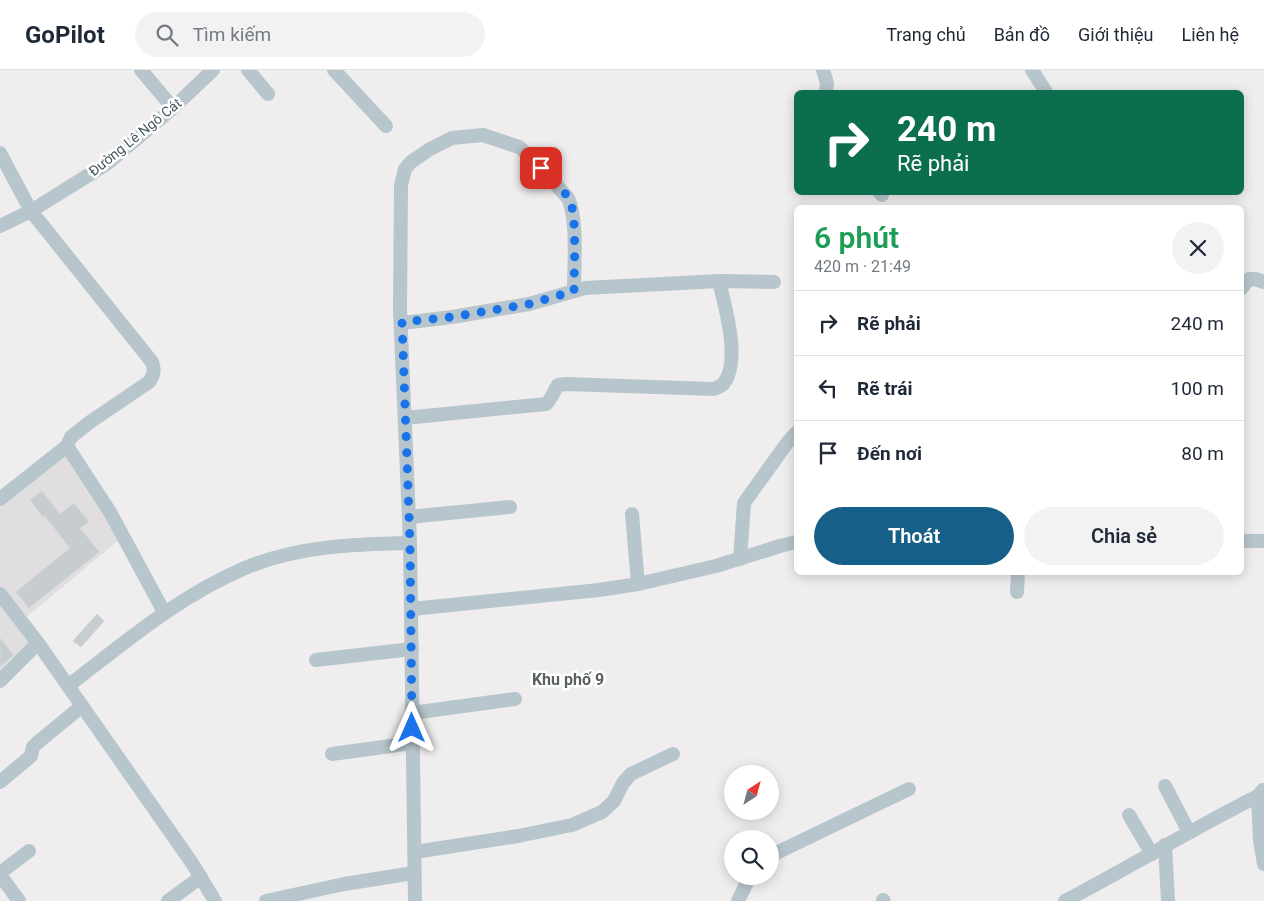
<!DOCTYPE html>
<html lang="vi">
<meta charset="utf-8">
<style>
:root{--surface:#fff;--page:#f2f2f3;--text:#1f2937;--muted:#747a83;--line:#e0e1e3;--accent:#165f89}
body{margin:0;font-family:Roboto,sans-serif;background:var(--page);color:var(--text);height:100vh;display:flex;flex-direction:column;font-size:19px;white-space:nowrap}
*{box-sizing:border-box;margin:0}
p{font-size:16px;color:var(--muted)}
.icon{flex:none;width:28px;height:28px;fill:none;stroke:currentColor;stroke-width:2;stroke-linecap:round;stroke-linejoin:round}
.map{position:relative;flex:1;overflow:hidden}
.details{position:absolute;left:794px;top:135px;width:450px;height:370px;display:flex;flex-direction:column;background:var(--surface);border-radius:8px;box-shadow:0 2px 12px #0003}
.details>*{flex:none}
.guide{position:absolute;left:794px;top:20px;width:450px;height:105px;border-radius:8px;box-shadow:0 2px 12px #0003;background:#0b6e4f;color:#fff;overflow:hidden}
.needle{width:32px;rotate:36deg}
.controls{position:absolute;left:724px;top:695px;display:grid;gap:10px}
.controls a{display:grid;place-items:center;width:55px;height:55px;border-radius:50%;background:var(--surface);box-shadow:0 2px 12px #0003;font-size:25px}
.pin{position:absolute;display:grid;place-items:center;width:42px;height:42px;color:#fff;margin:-21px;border-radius:10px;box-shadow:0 2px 8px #0006}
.me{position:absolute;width:55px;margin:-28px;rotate:0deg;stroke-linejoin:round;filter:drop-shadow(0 0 4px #0008)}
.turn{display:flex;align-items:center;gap:18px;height:105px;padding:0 20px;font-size:22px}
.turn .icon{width:65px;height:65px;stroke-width:2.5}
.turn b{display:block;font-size:35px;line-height:42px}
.round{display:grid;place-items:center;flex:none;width:52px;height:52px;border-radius:26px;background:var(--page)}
.headline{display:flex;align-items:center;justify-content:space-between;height:85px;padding:0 20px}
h1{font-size:30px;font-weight:600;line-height:38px;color:#1e9e55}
.action{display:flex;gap:10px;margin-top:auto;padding:10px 20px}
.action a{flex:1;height:58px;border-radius:30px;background:var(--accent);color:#fff;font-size:20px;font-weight:600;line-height:58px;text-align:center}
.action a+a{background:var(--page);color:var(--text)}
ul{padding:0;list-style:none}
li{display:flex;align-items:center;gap:15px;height:65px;padding:0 20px;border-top:1px solid var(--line)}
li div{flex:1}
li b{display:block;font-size:19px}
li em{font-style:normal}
header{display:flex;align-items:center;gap:30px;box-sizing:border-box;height:70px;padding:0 25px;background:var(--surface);border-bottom:1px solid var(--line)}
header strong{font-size:24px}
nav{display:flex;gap:28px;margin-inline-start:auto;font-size:18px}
.search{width:350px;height:45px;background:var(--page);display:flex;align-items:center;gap:12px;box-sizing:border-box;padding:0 18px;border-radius:28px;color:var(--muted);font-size:19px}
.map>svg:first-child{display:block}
</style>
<header>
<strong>GoPilot</strong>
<div class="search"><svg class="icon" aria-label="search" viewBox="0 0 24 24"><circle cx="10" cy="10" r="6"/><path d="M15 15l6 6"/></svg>Tìm kiếm</div>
<nav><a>Trang chủ</a><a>Bản đồ</a><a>Giới thiệu</a><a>Liên hệ</a></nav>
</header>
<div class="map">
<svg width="1264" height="831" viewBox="0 0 1264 831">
<rect width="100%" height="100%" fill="#f0edee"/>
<g fill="#e1dee0">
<path d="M66,383L120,469L24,549L0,517V434Z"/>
<path d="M0,530L32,573L0,605Z"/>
</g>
<g fill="#c7ccd1" stroke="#d1d5da">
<path d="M42,421L60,444L74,433L89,452L80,458L99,482L29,538L16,522L70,478L45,446L43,447L30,430Z"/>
<path d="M97,544L104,551L81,577L73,571Z"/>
<path d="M0,568L13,585L0,597Z"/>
</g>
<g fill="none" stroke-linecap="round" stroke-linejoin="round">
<g stroke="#b7c6cc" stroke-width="14">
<path d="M141,0L173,38"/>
<path d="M248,0L268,24"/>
<path d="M334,0L386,56"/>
<path d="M823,0L827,13L826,22"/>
<path d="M1032,0L1046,22"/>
<path d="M0,83L31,141L152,292C155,300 154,305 149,312L90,352L71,367L67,376L110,442L164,542"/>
<path d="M879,122L882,125"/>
<path d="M0,156L31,141L108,93L173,38L213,0"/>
<path d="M1241,219L1249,209H1255L1264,212"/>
<path d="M402,253L452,247L529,234L585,218L719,211L774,212"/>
<path d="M405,348L546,334C552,329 553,322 558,315L566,314L714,319C718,317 722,316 724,313C741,291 725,236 719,211"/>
<path d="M0,429L67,376"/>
<path d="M632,444L638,514"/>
<path d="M409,447L510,437"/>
<path d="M1241,471H1264"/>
<path d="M740,489L744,433L787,373L796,363"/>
<path d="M1017,522L1018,502"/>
<path d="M0,524L38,573L192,793L215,831"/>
<path d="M411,539L599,520L638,514L716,496L780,476L796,472"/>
<path d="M316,590L412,579"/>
<path d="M0,611L38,573"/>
<path d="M68,616C124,573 179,526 245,498C297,476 355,474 410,473"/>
<path d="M412,643L515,629"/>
<path d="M332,684L412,673"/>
<path d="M0,712L31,686L33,677L37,673L82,636"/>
<path d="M1165,716L1189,762"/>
<path d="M1263,720L1258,726L1260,770L1264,794"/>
<path d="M1129,745L1152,784"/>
<path d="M1165,775L1168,831"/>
<path d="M415,782L518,766L572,755L602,742L614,731L623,713L631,704L673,684"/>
<path d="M770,786L909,719"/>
<path d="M0,803L29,781"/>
<path d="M0,805L19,831"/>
<path d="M883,830L884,831"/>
<path d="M168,831L201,807"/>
<path d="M266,831L344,814L414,803"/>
<path d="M415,831L410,473L400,240L401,115L405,99L411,92L430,79L452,68L483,65L519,77L533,89L568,128C578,150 574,196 574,221"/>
<path d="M738,831L750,806"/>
<path d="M1065,831C1130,797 1192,759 1258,726"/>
</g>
</g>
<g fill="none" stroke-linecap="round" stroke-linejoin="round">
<path stroke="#1a73e8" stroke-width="9" stroke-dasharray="0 16.2" d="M412,658L410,473L402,252L452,247L529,234L574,221C574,202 577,146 570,131C564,119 550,109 541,98"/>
</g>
<g text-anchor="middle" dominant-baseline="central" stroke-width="5" stroke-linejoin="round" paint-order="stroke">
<g font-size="14" fill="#44565c" stroke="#fff">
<text transform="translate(135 67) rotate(-39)">Đường Lê Ngô Cát</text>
</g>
<g font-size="16" font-weight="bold" fill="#596063" stroke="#fff">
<text x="568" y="609">Khu phố 9</text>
</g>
</g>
</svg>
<div class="controls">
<a><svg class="needle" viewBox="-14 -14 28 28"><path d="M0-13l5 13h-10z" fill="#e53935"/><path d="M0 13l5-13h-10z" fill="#747a83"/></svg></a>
<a><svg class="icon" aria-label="search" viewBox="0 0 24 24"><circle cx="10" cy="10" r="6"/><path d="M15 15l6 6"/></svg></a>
</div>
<div class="pin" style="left:541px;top:98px;background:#d93025"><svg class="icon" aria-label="arrive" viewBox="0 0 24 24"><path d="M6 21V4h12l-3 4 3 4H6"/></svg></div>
<svg class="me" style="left:412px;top:658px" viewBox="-20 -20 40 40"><path d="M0-17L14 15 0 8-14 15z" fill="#1a73e8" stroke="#fff" stroke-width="4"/></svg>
<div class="guide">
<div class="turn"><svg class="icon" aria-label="right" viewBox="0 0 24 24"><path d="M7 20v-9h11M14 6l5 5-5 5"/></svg><div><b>240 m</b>Rẽ phải</div></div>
</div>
<section class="details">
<div class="headline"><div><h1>6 phút</h1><p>420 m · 21:49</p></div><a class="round"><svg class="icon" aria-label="close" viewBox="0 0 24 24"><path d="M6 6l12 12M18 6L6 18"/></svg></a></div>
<ul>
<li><svg class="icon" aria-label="right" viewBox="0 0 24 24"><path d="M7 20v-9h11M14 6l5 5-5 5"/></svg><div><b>Rẽ phải</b></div><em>240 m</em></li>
<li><svg class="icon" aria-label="left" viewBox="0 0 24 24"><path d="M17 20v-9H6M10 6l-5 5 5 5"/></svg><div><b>Rẽ trái</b></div><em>100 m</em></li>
<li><svg class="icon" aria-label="arrive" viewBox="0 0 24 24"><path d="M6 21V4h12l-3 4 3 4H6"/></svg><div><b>Đến nơi</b></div><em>80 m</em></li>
</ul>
<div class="action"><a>Thoát</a><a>Chia sẻ</a></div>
</section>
</div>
